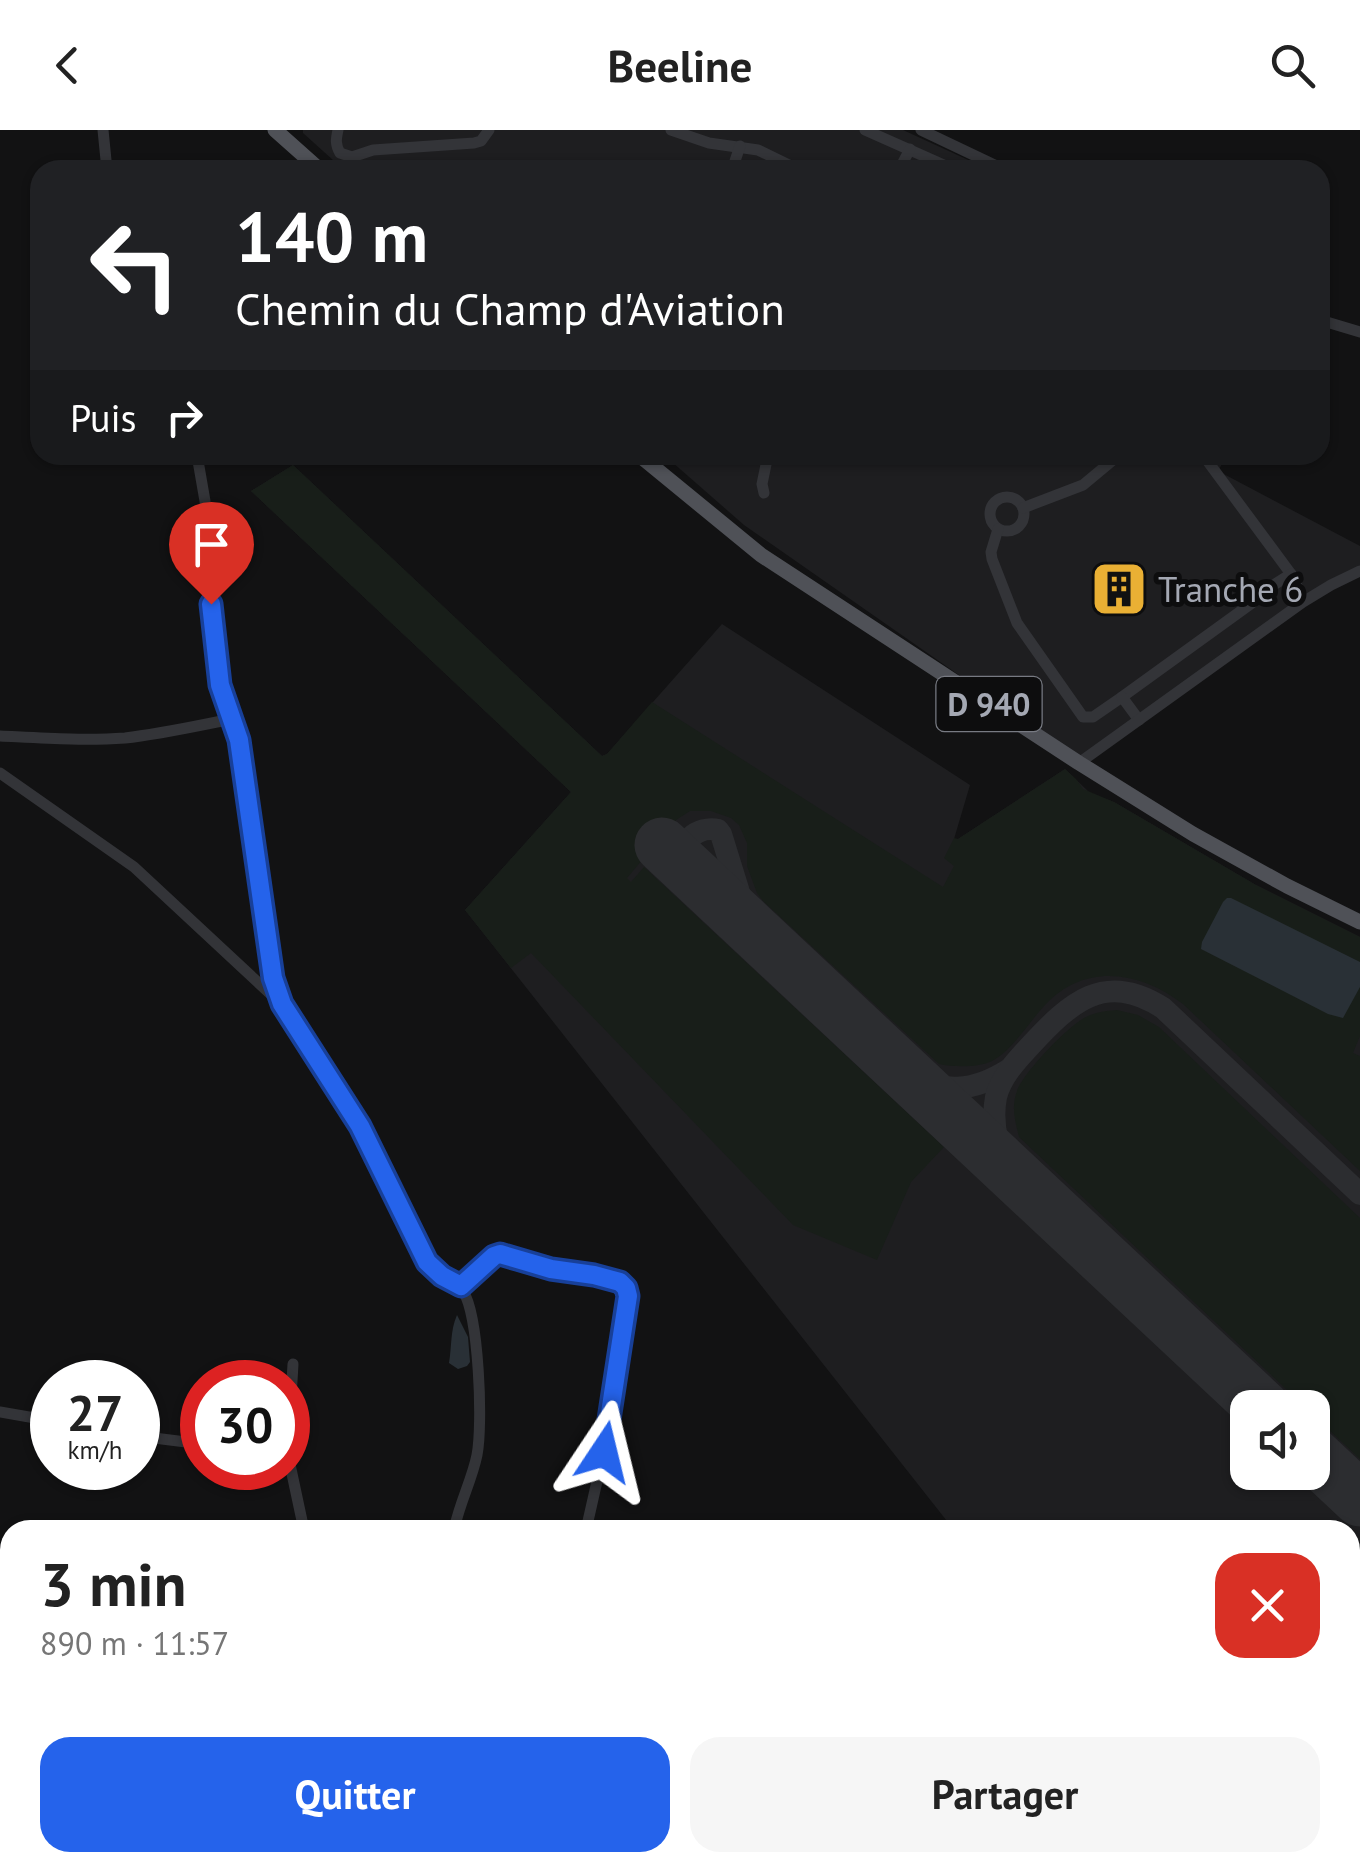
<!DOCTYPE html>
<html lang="fr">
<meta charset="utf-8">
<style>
:root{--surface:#fff;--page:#f6f6f6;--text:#222;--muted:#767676;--accent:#2563eb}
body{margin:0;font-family:"PT Sans",sans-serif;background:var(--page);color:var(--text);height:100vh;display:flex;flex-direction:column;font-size:38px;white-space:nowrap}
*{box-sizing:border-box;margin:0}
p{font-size:32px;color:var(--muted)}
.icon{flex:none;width:55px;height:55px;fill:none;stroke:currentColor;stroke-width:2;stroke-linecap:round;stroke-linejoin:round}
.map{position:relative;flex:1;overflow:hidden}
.details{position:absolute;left:0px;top:1390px;width:1360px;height:352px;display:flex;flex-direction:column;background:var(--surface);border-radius:30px 30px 0 0;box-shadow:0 2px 8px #0004}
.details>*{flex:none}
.guide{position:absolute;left:30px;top:30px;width:1300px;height:305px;border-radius:30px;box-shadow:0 2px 8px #0004;background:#202124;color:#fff;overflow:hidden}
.tools{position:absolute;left:1230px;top:1260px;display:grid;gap:20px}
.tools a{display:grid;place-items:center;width:100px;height:100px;border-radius:20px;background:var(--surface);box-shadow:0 2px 8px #0004;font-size:50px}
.speed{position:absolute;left:30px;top:1230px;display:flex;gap:20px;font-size:50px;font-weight:700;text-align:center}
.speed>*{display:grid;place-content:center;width:130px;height:130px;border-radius:50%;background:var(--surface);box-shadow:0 2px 8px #0004;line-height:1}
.speed small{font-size:25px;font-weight:400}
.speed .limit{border:15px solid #d22;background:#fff;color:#111}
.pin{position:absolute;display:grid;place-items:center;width:85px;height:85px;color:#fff;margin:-102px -42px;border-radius:50% 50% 50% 0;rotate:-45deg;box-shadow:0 0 10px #0007}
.pin .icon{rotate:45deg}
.me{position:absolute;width:110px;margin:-55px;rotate:10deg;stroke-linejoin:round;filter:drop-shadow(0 0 8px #0008)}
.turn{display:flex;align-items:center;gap:35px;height:210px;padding:0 40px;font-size:45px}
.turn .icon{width:130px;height:130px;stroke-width:2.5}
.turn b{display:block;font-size:70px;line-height:85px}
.then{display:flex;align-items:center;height:95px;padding:0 40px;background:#0003;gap:20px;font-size:38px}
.round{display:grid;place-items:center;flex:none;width:105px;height:105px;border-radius:30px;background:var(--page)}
.overview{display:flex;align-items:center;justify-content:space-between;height:170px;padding:0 40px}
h1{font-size:60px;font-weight:700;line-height:75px}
.primary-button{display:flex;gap:20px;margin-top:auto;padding:20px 40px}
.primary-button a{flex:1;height:115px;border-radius:30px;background:var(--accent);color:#fff;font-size:40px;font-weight:700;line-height:115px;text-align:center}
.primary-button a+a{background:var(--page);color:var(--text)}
header{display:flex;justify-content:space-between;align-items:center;height:130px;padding:0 40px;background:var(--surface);font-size:45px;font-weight:700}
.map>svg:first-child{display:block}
</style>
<header><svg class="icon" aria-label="back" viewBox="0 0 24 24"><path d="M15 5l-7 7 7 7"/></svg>Beeline<svg class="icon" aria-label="search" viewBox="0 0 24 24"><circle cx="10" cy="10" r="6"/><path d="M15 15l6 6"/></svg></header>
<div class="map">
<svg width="1360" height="1741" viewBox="0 0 1360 1741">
<rect width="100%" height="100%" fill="#121213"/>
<g fill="#1e1e20" fill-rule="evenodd">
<path d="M303,0H903L990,40H344L303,3Z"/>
<path d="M664,325H1227L1218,341L1360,416V440L1078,628L744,395Z"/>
<path d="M293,335L602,626L607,624L722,494L970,655L954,709H958L1065,639L1090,663L1114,672L1256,755L1360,807V1741H1225L1218,1733L1350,1732V1400H954L465,780L571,662L251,361ZM1248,1278H1312V1342H1248Z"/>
</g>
<g fill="#181e19">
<path d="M293,335L602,626L607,624L652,572L943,757L954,736L944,728L954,708L958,709L1065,639L1076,649L1083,659L1114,672L1256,755L1360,807V906L1353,923L1360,926V1041L1183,874C1140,841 1085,832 1045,875C1029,892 1012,921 992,931C978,938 953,937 939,934L763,771L757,763L747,736V713L739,695L731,688L711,681H690L676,690L627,748L631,752L644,737L944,1017L911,1052L877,1130L793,1095L531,823L511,838L465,780L571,662L251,361Z"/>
<path d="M1117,880L1138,885L1159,897L1360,1088V1329L1313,1285L1312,1278L1305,1277L1019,1007C1015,991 1011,977 1017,961C1023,943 1069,895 1086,887C1096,882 1106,881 1117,880Z"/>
</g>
<g fill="#293036">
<path d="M1227,768H1231L1360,832V857L1343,888L1328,884L1201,819L1202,812L1223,772Z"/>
<path d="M457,1185L468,1207L470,1232L467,1236L458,1239L449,1233C452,1216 450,1201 457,1185Z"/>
</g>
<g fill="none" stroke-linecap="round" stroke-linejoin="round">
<g stroke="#2c2d30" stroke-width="22">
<path d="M683,735C675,714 698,695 718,700L721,704L747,788L757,803"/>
<path d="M907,944C943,964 973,962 1008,940"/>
<path d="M1011,1042C998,1020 991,994 996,967C1001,947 1016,931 1030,916C1070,873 1104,840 1163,878L1360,1064"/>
</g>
<g stroke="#2c2d30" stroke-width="55">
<path d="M662,715L1263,1278"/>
<path d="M1312,1324L1360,1369"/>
</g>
<g stroke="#333438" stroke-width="11">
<path d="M103,0L107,40"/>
<path d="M338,0C336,9 335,14 340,23L352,27L373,20L474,13L481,11L489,0"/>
<path d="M671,0L709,13L758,20L799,40"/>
<path d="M865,0L955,40"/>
<path d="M921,0L1005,40"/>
<path d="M732,40L740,16"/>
<path d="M899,40L910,19"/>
<path d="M1320,190L1360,202"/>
<path d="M197,325L205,371L213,509L220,555L239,610L273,848L282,874L360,995L427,1132C433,1137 438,1144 445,1148C453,1152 459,1153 463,1161C479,1186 483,1294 477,1325C472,1350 459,1374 454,1400"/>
<path d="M1203,325L1291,444L1298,458"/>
<path d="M764,363L762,354L768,325"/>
<circle cx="1007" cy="384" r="17"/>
<path d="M1023,378L1083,355L1119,325"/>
<path d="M998,399L991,422L992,429L1017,493L1083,587H1093L1122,567L1252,473L1264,461L1291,444"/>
<path d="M1122,567L1139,590"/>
<path d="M0,606C41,608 83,611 125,608C161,604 196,596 232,589"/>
<path d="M1079,633L1303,472L1331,455L1360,441"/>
<path d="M0,643L134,737L278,871"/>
<path d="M461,1156L494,1126L500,1124L551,1139L594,1145L620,1152L626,1157L628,1166L607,1307L586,1400"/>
<path d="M0,1282L52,1291"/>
<path d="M138,1306L202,1314"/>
<path d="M288,1319L293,1234"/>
<path d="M288,1325L304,1400"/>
<path d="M367,1741L369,1732"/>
<path d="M548,1741L549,1732"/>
</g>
<g stroke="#4f5157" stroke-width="15">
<path d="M275,0L320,40"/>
<path d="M639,325L761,425L1079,633L1193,704L1287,756L1360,792"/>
</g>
</g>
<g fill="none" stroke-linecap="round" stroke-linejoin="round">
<g stroke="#184099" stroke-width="25">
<path id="route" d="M211,474L220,555L239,610L273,848L282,874L360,996L427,1132L442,1146L461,1156L494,1126L500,1124L551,1139L594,1145L620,1152L626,1158L628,1166L604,1322"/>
</g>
<use href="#route" stroke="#2563eb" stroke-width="18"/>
</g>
<defs>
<g id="building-square" transform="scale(2.875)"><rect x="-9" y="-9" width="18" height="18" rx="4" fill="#eab034" stroke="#0d0d0e"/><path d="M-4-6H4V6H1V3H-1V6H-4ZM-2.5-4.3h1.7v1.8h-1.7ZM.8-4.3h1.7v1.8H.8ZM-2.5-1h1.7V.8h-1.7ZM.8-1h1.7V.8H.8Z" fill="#111"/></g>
</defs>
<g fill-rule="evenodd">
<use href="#building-square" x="1119" y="459"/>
</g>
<g text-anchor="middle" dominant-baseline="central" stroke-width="10" stroke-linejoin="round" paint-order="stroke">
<rect fill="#0d0d0e" stroke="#777a82" stroke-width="2.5" x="936.5" y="547" width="105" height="54" rx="8"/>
<g font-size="32" font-weight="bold" fill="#a4a8b3">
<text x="989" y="574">D 940</text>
</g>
<g font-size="35" fill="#a4a8b3" stroke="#0d0d0e" text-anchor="start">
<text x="1158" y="459">Tranche 6</text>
</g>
</g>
</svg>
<div class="tools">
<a><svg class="icon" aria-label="sound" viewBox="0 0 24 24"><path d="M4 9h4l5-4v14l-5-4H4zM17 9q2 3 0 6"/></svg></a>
</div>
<div class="speed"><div>27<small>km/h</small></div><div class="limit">30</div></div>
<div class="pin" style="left:211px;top:474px;background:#d93025"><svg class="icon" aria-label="arrive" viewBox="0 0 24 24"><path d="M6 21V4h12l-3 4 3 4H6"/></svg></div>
<svg class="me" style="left:604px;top:1322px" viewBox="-20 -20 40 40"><path d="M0-17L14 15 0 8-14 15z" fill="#2563eb" stroke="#fff" stroke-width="4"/></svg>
<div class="guide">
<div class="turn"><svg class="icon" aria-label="left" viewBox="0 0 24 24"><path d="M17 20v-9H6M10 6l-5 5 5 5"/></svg><div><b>140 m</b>Chemin du Champ d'Aviation</div></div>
<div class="then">Puis<svg class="icon" aria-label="right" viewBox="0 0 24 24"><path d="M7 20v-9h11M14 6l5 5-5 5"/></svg></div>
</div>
<section class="details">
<div class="overview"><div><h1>3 min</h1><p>890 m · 11:57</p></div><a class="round" style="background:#d93025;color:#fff"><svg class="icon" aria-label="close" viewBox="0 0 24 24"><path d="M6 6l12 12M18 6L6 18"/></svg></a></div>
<div class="primary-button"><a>Quitter</a><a>Partager</a></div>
</section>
</div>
